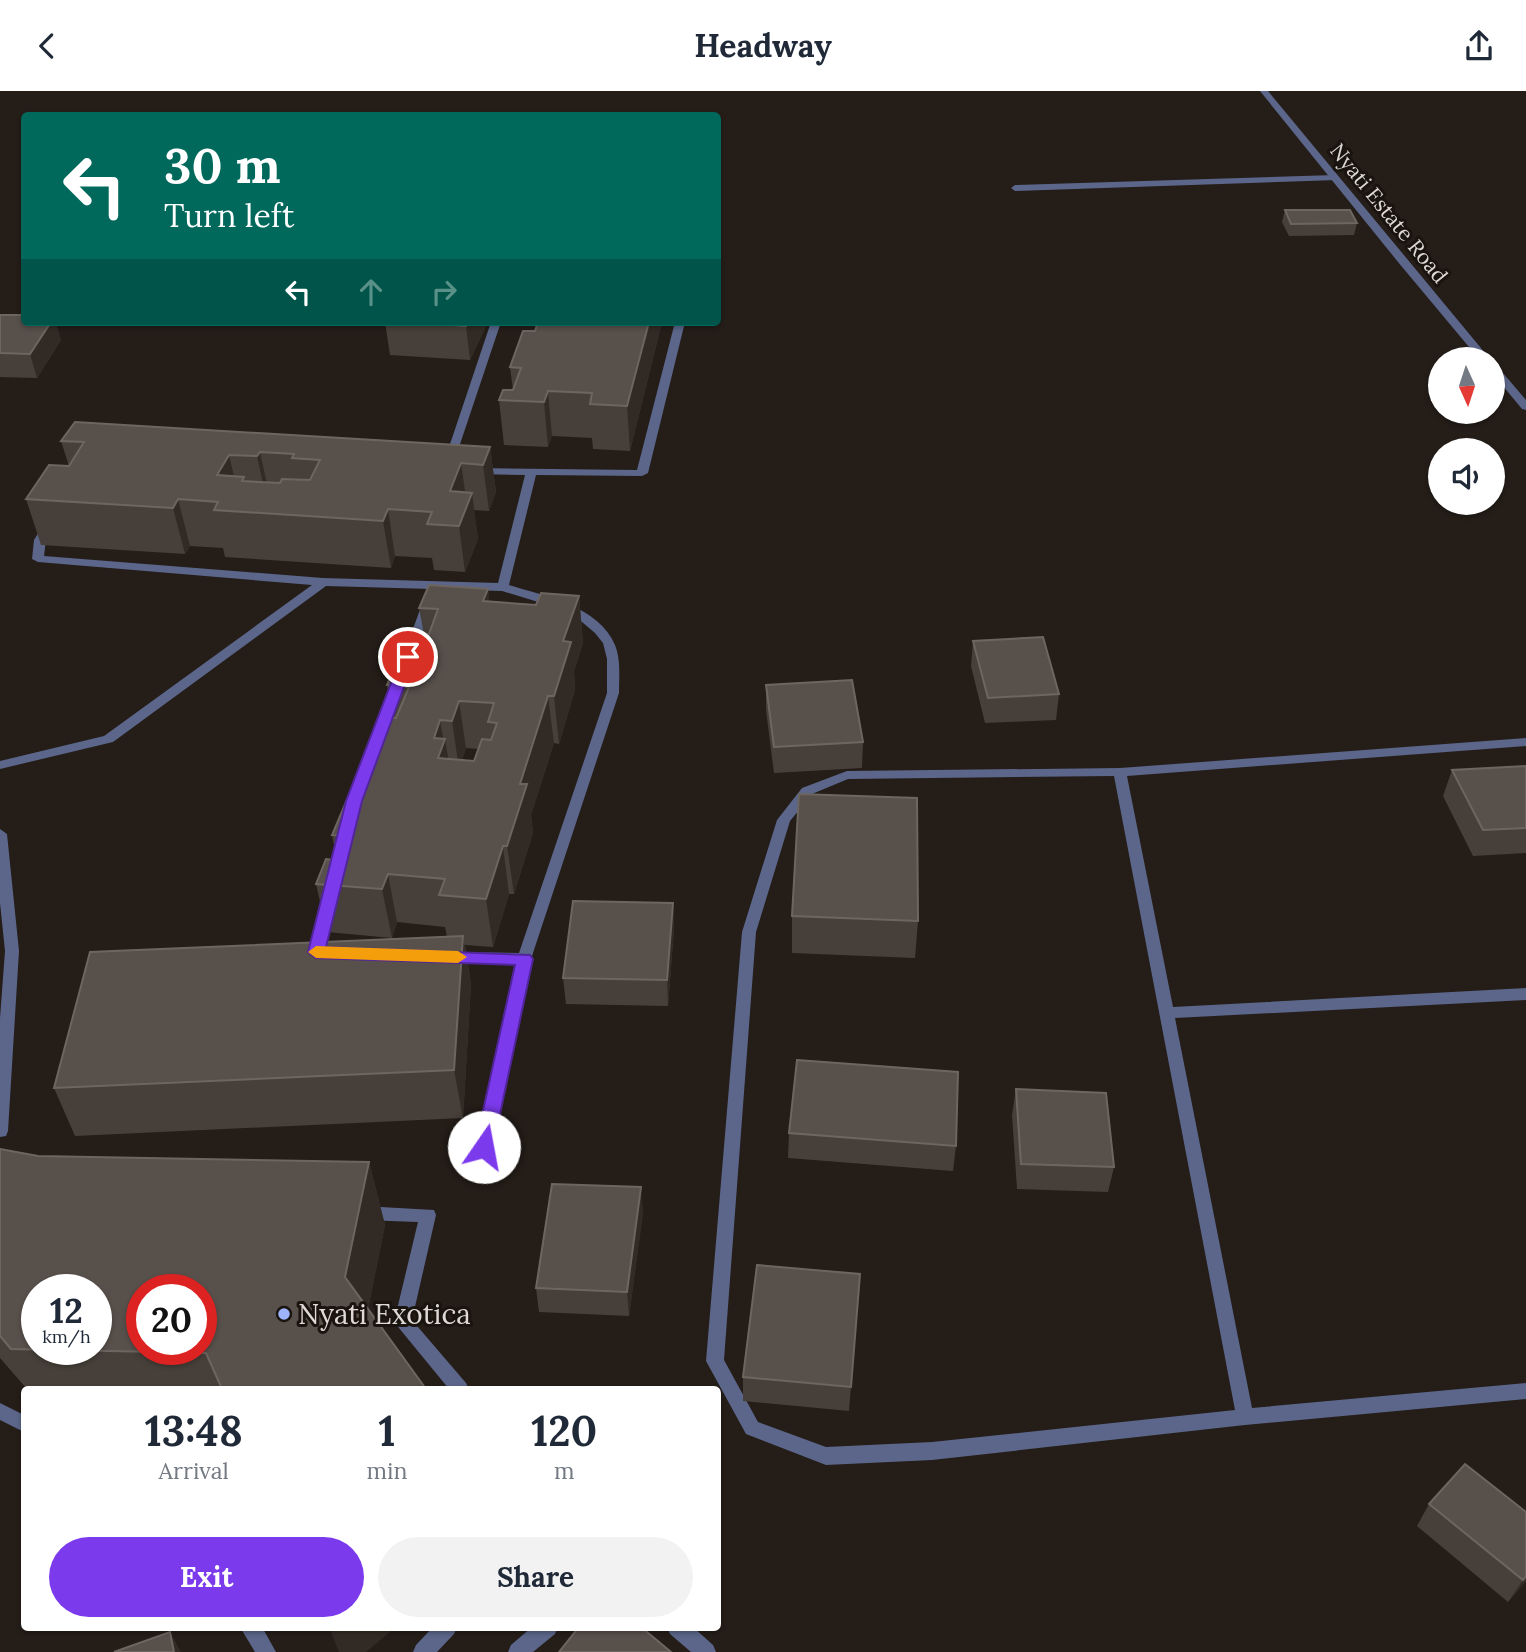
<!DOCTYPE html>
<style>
:root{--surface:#fff;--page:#f2f2f3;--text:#1f2937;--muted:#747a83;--accent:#7c3aed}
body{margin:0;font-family:Lora,serif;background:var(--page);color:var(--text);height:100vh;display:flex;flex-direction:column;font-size:26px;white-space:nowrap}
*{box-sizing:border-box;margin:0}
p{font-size:23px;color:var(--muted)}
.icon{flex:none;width:38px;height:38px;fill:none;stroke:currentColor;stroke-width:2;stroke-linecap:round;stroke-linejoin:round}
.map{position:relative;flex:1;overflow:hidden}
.drawer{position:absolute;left:21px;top:1295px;width:700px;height:245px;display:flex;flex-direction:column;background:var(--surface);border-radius:7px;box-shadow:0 2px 5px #0004}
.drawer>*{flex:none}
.banner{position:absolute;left:21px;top:21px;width:700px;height:214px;border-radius:7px;box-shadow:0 2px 5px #0004;background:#00695c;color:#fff;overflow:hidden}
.needle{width:46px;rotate:177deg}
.controls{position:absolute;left:1428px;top:256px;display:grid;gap:14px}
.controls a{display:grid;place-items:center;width:77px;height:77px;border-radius:50%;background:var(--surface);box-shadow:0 2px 5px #0004;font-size:35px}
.speed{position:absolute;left:21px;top:1183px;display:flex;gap:14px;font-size:35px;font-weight:700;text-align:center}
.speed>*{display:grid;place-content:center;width:91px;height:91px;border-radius:50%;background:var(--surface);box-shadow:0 2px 5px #0004;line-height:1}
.speed small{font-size:18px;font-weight:400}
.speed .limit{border:10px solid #d22;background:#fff;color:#111}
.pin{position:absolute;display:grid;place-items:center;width:60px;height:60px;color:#fff;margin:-30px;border:4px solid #fff;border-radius:50%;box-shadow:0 2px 7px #0007}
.me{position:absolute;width:77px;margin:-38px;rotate:12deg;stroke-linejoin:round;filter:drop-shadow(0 0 5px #0008)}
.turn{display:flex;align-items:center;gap:24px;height:147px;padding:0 28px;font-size:32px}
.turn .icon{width:91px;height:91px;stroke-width:2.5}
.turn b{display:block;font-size:49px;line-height:60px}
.lanes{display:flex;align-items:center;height:66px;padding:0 28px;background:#0003;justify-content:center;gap:35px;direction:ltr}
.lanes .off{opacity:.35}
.eta{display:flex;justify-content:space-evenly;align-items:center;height:119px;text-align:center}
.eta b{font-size:42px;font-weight:700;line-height:49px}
.cta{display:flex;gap:14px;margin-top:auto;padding:14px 28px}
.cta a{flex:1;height:80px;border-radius:42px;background:var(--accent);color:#fff;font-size:28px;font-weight:700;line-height:80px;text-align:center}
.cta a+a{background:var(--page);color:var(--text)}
header{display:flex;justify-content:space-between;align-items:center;height:91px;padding:0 28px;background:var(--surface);font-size:32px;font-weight:700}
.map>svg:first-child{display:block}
</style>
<header><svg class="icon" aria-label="back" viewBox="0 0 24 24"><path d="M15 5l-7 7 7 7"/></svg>Headway<svg class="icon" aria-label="share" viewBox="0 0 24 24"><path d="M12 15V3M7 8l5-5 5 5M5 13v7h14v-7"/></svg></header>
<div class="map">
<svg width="1526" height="1561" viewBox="0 0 1526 1561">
<rect width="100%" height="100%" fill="#241d18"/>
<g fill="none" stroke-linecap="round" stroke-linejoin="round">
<g fill="#5b668a" fill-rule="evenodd">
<path d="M1334,84L1338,87L1337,89L1015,100L1011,97L1015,94Z"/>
<path d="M491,231H501L454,371L449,374L445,373L444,371Z"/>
<path d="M675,231H685L648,382L642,385L536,384L509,494C544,505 599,515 615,554C621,569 619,586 619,602L531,868L486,1082L484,1087L478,1089L472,1087L470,1082L516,873L449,871L444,870L442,866L444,862L449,861L519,862L607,602V568L603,552L595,542L582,531L548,514L502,500L326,495L113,651L0,678V670L104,645L312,494L38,471L32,468L34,449L45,431L49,430L55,433L46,449L44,465L323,487L498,492L525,384L477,383L472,380L477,377L637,379Z"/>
<path d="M428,509L434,513L417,560L411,564L407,563L405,560L422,513Z"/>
<path d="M396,595L402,599L386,642L385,645H375L374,642L390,599Z"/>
<path d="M0,738L7,743L19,860L8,1040L6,1045L0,1046V927L5,860L0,812Z"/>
<path d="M329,807L336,812L323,861L321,865H311L309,861L322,812Z"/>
<path d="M363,1115L434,1119L436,1124L412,1229L466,1292L469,1298H449L394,1231L418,1131L363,1129L357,1127L355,1122L357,1117Z"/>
<path d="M0,1312L24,1324V1341L0,1329Z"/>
<path d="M240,1536H262L276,1561H255Z"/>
<path d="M433,1536H457L454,1543L437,1561H413L416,1554Z"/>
<path d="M532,1536H558L555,1543L533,1561H508L511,1554Z"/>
<path d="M667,1536H693L713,1554L716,1561H691L670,1543Z"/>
</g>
<g fill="#5b668a" fill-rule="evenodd">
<path d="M1260,0H1268L1490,268H1479L1398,171Z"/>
<path d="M1493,274L1497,275L1526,309V319L1522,318L1493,283Z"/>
<path d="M1526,647V655L1127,685L1173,916L1526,897V909L1175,927L1252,1317L1526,1292V1308L1245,1334L932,1369L826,1374L746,1343L706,1270L742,841L777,729L802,697L847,680L1120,677ZM1114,685L1235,1319L932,1351L826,1356L758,1331L724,1269L756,841L790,730L812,703L848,688Z"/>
</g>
</g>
<g fill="#47403a" fill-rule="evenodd">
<path d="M1285,119L1357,132L1354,144L1289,145L1282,131Z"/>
<path d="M0,224L61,249L37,287L0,286Z"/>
<path d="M385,231H488L470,269L390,264Z"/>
<path d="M538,231H662L630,360L593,358L592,347L552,345L548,356L504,354L499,309L513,299L510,276L535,240Z"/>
<path d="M61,350L490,356L496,401L489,420L474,419L478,448L465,481L434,479L432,467L395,465L391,477L225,466L223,457L190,455L185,463L41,454L26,408L69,375Z"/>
<path d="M488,498L489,511L536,514L579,505L583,552L574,580L575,599L559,653L554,652L531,724L533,742L514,803H509L493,856L465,854L471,893L463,1027L75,1045L54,997L447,846L445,836L397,831L392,847L327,841L316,793L337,770L332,744L393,627L387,594L424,543L419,517ZM466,657L478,658L474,670L462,669Z"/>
<path d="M973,550L1059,603L1056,629L985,632L971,575Z"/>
<path d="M766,594L863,651L862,677L774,682L766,619Z"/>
<path d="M1526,675V762L1473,765L1443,705L1452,679Z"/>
<path d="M673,812L674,838L668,915L566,913L563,887Z"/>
<path d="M792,825L918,830L915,867L792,862Z"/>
<path d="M1016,998L1114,1076L1108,1101L1017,1098L1012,1024Z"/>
<path d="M789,1042L956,1055L953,1080L788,1067Z"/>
<path d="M0,1058L38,1065L369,1071L385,1134L368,1218L426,1298H27L0,1267Z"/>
<path d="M643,1121L629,1225L539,1221L536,1197Z"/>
<path d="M860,1183L849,1320L743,1310V1286Z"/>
<path d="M1429,1413L1526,1490L1508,1511L1417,1435Z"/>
</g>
<g fill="#322b25">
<path d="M51,231H56L61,249L37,287L30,263Z"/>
<path d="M468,231H488L470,269L466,235Z"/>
<path d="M649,231H662L630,360L627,315Z"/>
<path d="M548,300L552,345L548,356L544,311Z"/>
<path d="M490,356L496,401L489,420L483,374Z"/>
<path d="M260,361L270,407L267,411L257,365Z"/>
<path d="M229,364L240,410L217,384Z"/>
<path d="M461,372L467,414L472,402L478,448L465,481L459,435L450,400Z"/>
<path d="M178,408L190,455L185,463L173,417Z"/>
<path d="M388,418L395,465L391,477L383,430Z"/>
<path d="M488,498L494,546L483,510Z"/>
<path d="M579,505L583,552L574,580L575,599L559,653L554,605L563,550Z"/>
<path d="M548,605L554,652L531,724L533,742L514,803L507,755L520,693Z"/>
<path d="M459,610L466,657L459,678L452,630Z"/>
<path d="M440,629L444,652L445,648L453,696L446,715L434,647Z"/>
<path d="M503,755L509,803L493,856L486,808Z"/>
<path d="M388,783L397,831L392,847L382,798Z"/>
<path d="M673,812L674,838L668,915L667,889Z"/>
<path d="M463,845L471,893L463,1027L454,979Z"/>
<path d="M369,1071L385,1134L362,1247L345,1186Z"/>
<path d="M641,1096L643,1121L629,1225L627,1201Z"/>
<path d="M1526,1485V1490L1508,1511L1523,1489Z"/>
<path d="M329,1536H396L366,1561H339Z"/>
<path d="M170,1541L181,1561H174Z"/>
</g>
<g fill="#58504b" stroke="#6d6660" stroke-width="2" fill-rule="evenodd">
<path d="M1285,119H1350L1357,132L1291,133Z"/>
<path d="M0,224H24V231H51L30,263L0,262Z"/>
<path d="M411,231H468L466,235Z"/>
<path d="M538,231H649L627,315L590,313L592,302L548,300L544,311L499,309L503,299H513L521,277L510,276L523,240H535Z"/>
<path d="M75,331L490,356L483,374L461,372L450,400L472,402L459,435L427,433L432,421L388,418L383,430L214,419L218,411L178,408L173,417L26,408L49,374L69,375L84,351L61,350ZM260,361L294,363L292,367L320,369L310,389L282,388L280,392L242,390L244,386L217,384L229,364L257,365Z"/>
<path d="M429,494L488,498L483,510L536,514L541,502L579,505L563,550L571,551L554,605H548L520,693H527L507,755H503L486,808L439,804L445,788L388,783L382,798L316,793L326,768L342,770L352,745L332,744L382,626L396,627L409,596L387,594L409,542L429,543L438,518L419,517ZM459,610L494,612L488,631L497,632L491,649L482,648L474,670L438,667L445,648L434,647L440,629L452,630Z"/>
<path d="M1043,546L1059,603L988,607L973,550Z"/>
<path d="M852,589L863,651L774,656L766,594Z"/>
<path d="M1526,675V737L1483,739L1452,679Z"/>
<path d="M799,703L917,707L918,830L792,825Z"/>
<path d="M573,810L673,812L667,889L563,887Z"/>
<path d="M463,845L454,979L54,997L90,861Z"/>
<path d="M797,969L958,981L956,1055L789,1042Z"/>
<path d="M1016,998L1106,1002L1114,1076L1021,1073Z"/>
<path d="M0,1058L38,1065L369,1071L345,1186L426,1298H222L206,1262L11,1258L0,1245ZM37,1199H96V1258H37ZM142,1199H201V1258H142Z"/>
<path d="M552,1093L641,1096L627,1201L536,1197Z"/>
<path d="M757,1174L860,1183L851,1296L743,1286Z"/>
<path d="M1465,1373L1526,1421V1485L1523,1489L1429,1413Z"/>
<path d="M579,1536H641L671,1561H559Z"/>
<path d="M170,1541L174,1561H114Z"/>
</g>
<path fill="#7c3aed" stroke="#51269a" stroke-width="2" d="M408,562L415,566L362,710L326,856L530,864L533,868L493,1056L491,1061L484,1063L478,1061L475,1056L515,874L316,867L308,861L346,710L401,566Z"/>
<path fill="#f59e0b" d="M316,855L458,860L467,866L458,872L316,867L308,861Z"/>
<circle fill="#9eb4fd" stroke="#1a140f" stroke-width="2.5" cx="284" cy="1223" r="7"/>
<g text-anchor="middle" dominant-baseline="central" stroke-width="6" stroke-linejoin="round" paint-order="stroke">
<g font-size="21" fill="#ded9d6" stroke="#1a140f">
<text transform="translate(1389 122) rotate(51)">Nyati Estate Road</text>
</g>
<g font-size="28" fill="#ded9d6" stroke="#1a140f" text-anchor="start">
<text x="298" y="1223">Nyati Exotica</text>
</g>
</g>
</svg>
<div class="controls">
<a><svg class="needle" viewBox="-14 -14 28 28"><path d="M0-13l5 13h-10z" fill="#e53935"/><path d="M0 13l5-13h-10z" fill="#747a83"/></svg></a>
<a><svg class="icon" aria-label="sound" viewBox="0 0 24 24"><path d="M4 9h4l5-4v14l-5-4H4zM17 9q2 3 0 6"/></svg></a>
</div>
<div class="speed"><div>12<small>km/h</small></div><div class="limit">20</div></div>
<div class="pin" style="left:408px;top:566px;background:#d93025"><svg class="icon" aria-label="arrive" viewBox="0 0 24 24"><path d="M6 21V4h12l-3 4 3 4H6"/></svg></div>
<svg class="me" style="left:484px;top:1056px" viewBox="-20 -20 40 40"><circle r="19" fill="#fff"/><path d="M0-13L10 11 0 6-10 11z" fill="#7c3aed"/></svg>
<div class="banner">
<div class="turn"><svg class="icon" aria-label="left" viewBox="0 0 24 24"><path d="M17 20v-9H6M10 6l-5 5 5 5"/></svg><div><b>30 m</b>Turn left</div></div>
<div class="lanes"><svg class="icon" aria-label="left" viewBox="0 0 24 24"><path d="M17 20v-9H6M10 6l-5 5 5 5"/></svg><svg class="icon off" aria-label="ahead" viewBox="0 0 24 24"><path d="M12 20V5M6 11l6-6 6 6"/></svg><svg class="icon off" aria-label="right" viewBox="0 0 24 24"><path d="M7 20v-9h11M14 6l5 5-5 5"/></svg></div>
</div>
<section class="drawer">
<div class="eta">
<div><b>13:48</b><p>Arrival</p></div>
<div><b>1</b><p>min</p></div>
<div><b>120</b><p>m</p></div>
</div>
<div class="cta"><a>Exit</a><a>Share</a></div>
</section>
</div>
